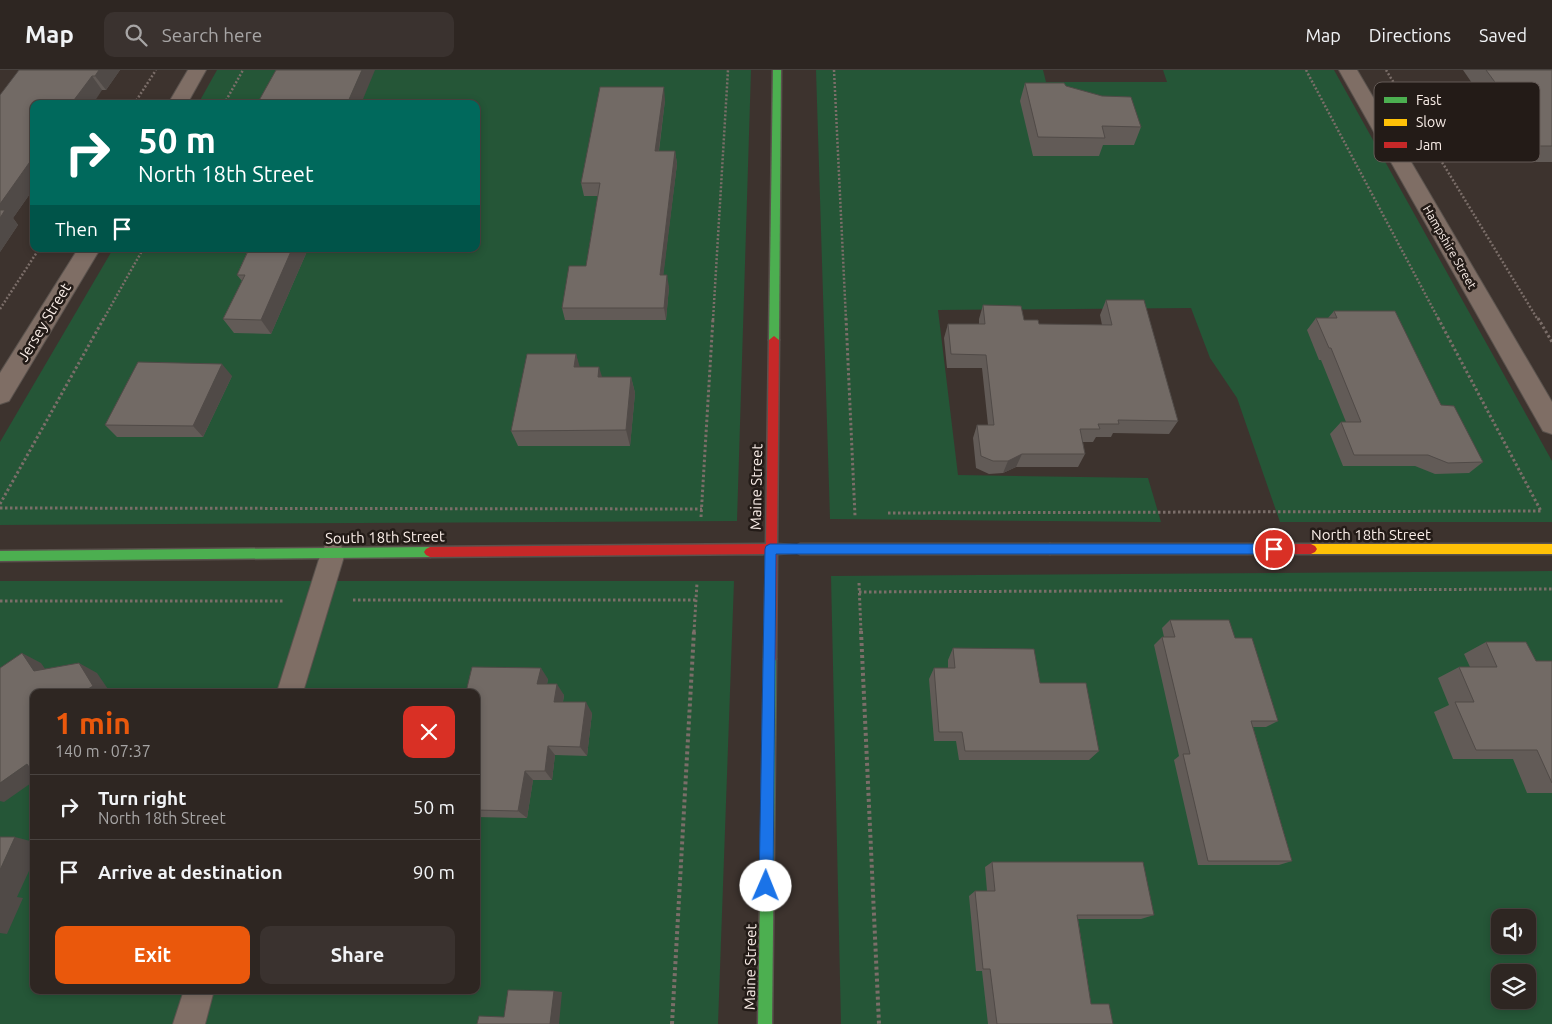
<!DOCTYPE html>
<meta charset="utf-8">
<style>
:root{--surface:#2e2622;--page:#3a322f;--text:#f1f3f6;--muted:#a7a5a5;--line:#494340;--accent:#ea580c}
body{margin:0;font-family:Ubuntu,sans-serif;background:var(--page);color:var(--text);height:100vh;display:flex;flex-direction:column;font-size:19px;white-space:nowrap}
*{box-sizing:border-box;margin:0}
p{font-size:16px;color:var(--muted)}
.icon{flex:none;width:28px;height:28px;fill:none;stroke:currentColor;stroke-width:2;stroke-linecap:round;stroke-linejoin:round}
.map{position:relative;flex:1;overflow:hidden}
.sheet{position:absolute;left:30px;top:619px;width:450px;height:305px;display:flex;flex-direction:column;background:var(--surface);border-radius:10px;box-shadow:0 2px 8px #0003,0 0 0 1px var(--line)}
.sheet>*{flex:none}
.banner{position:absolute;left:30px;top:30px;width:450px;height:152px;border-radius:10px;box-shadow:0 2px 8px #0003,0 0 0 1px var(--line);background:#00695c;color:#fff;overflow:hidden}
.tools{position:absolute;left:1491px;top:839px;display:grid;gap:10px}
.tools a{display:grid;place-items:center;width:45px;height:45px;border-radius:10px;background:var(--surface);box-shadow:0 2px 8px #0003,0 0 0 1px var(--line);font-size:25px}
.pin{position:absolute;display:grid;place-items:center;width:42px;height:42px;color:#fff;margin:-21px;border:2px solid #fff;border-radius:50%;box-shadow:0 1px 5px #0007}
.me{position:absolute;width:55px;margin:-28px;rotate:1deg;stroke-linejoin:round;filter:drop-shadow(0 0 4px #0008)}
.turn{display:flex;align-items:center;gap:18px;height:105px;padding:0 25px;font-size:22px}
.turn .icon{width:65px;height:65px;stroke-width:2.5}
.turn b{display:block;font-size:35px;line-height:42px}
.then{display:flex;align-items:center;height:48px;padding:0 25px;background:#0003;gap:10px;font-size:19px}
.round{display:grid;place-items:center;flex:none;width:52px;height:52px;border-radius:10px;background:var(--page)}
.summary{display:flex;align-items:center;justify-content:space-between;height:85px;padding:0 25px}
h1{font-size:30px;font-weight:700;line-height:38px;color:var(--accent)}
.cta{display:flex;gap:10px;margin-top:auto;padding:10px 25px}
.cta a{flex:1;height:58px;border-radius:10px;background:var(--accent);color:#fff;font-size:20px;font-weight:700;line-height:58px;text-align:center}
.cta a+a{background:var(--page);color:var(--text)}
ul{padding:0;list-style:none}
li{display:flex;align-items:center;gap:15px;height:65px;padding:0 25px;border-top:1px solid var(--line)}
li div{flex:1}
li b{display:block;font-size:19px}
li em{font-style:normal}
header{display:flex;align-items:center;gap:30px;box-sizing:border-box;height:70px;padding:0 25px;background:var(--surface);border-bottom:1px solid var(--line)}
header strong{font-size:24px}
nav{display:flex;gap:28px;margin-inline-start:auto;font-size:18px}
.search{width:350px;height:45px;background:var(--page);display:flex;align-items:center;gap:12px;box-sizing:border-box;padding:0 18px;border-radius:10px;color:var(--muted);font-size:19px}
.map>svg:first-child{display:block}
</style>
<header>
<strong>Map</strong>
<div class="search"><svg class="icon" aria-label="search" viewBox="0 0 24 24"><circle cx="10" cy="10" r="6"/><path d="M15 15l6 6"/></svg>Search here</div>
<nav><a>Map</a><a>Directions</a><a>Saved</a></nav>
</header>
<div class="map">
<svg width="1552" height="954" viewBox="0 0 1552 954">
<rect width="100%" height="100%" fill="#3d332e"/>
<g fill="#255637" fill-rule="evenodd">
<path d="M217,0H751L737,451L0,455V372L113,179H476V34H198Z"/>
<path d="M816,0H1043L1046,12H1167L1163,0H1334L1552,391V452H1280L1237,328L1210,288L1191,238L938,240L958,405L1148,408L1161,452L830,449Z"/>
<path d="M1552,501V954H841L831,506ZM1500,848H1528V875H1500ZM1500,902H1528V930H1500Z"/>
<path d="M0,511H734L718,954H0ZM34,622H476V920H34Z"/>
</g>
<g fill="none" stroke-linecap="round" stroke-linejoin="round">
<g stroke="#5a524d" stroke-width="2">
<g id="lane">
<path d="M333,473L341,476L345,483L303,622H277L321,483L325,476Z"/>
<path d="M184,920H214L205,954H173Z"/>
</g>
</g>
<g stroke="#5a524d" stroke-width="2">
<g id="street">
<path d="M188,0H206L187,34H168Z"/>
<path d="M1339,0H1357L1552,332V364L1543,361Z"/>
<path d="M78,179H100L9,331L0,334V303Z"/>
</g>
</g>
<g stroke="#5a524d" stroke-width="3">
<g id="fast">
<path d="M773,0H781L779,270L774,274L769,270Z"/>
<path d="M800,474H1050L1054,476L1056,479L1054,482L1050,484H800L796,482L794,479L796,476Z"/>
<path d="M430,477L434,479L436,482L434,485L430,487L0,491V481Z"/>
<path d="M770,583L774,585L776,589L772,954H758L764,589L766,585Z"/>
</g>
</g>
<g stroke="#5a524d" stroke-width="3">
<path id="slow" d="M1311,474H1552V484H1311L1307,482L1305,479L1307,476Z"/>
</g>
<g stroke="#5a524d" stroke-width="3">
<g id="jam">
<path d="M774,266L779,270L777,474L804,476L806,479L804,482L777,484L776,589L774,593L770,595L766,593L764,589L766,484L430,487L426,485L424,482L426,479L430,477L766,474L769,270Z"/>
<path d="M1050,474H1311L1315,476L1317,479L1315,482L1311,484H1050L1046,482L1044,479L1046,476Z"/>
</g>
</g>
<g stroke="#7b6e69" stroke-width="2.5" stroke-dasharray="2 2" stroke-linecap="butt">
<path d="M834,0L846,250"/>
<path d="M1306,0L1439,250"/>
<path d="M1386,0L1538,250"/>
<path d="M134,34L156,0"/>
<path d="M224,34L243,0"/>
<path d="M0,239L39,179"/>
<path d="M103,250L143,179"/>
<path d="M713,250L728,0"/>
</g>
<g stroke="#7b6e69" stroke-width="3" stroke-dasharray="2.5 2.5" stroke-linecap="butt">
<path d="M846,248L855,446"/>
<path d="M1438,248L1541,441"/>
<path d="M1538,248L1552,272"/>
<path d="M0,434L104,248"/>
<path d="M0,438L702,439"/>
<path d="M888,443L1541,441"/>
<path d="M701,447L713,248"/>
<path d="M859,513L861,562"/>
<path d="M859,522L1552,519"/>
<path d="M353,530H697"/>
<path d="M0,531H284"/>
<path d="M694,562L697,513"/>
</g>
<g stroke="#7b6e69" stroke-width="4" stroke-dasharray="3 3" stroke-linecap="butt">
<path d="M861,561L879,954"/>
<path d="M672,954L694,561"/>
</g>
<use href="#lane" fill="#7f6e65" fill-rule="evenodd"/>
<use href="#street" fill="#7f6e65" fill-rule="evenodd"/>
<use href="#fast" fill="#4caf50" fill-rule="evenodd"/>
<use href="#slow" fill="#ffc107" fill-rule="evenodd"/>
<use href="#jam" fill="#c62828" fill-rule="evenodd"/>
</g>
<g fill="#625b57">
<path d="M19,0H120L106,20H102L34,34V118L13,148L18,155L0,182Z"/>
<path d="M1463,0H1552V92H1512L1487,55L1494,45Z"/>
<path d="M1025,13L1066,16L1141,57L1134,75H1103L1099,86H1033L1020,31Z"/>
<path d="M665,30L659,81H675L677,94L663,205L669,217L666,250H565L562,238L586,196L598,126H584L581,113Z"/>
<path d="M207,179H308L271,264L234,263L223,249L242,211L237,205L248,180H208Z"/>
<path d="M1106,230L1178,351L1169,364L1113,363L1111,367H1096L1093,372H1082L1085,384L1078,397H1016L1003,403L989,404L976,398L973,368L977,355H988L982,298H947L944,268L948,254H979V249L983,235L1024,250L1039,254L1102,255L1100,245Z"/>
<path d="M1334,241L1441,335L1483,392L1469,403L1435,404L1415,396H1343L1330,364L1341,352H1346L1321,290H1319L1307,260L1316,248H1328Z"/>
<path d="M576,284L579,297L602,307H631L635,323L630,376H518L511,361Z"/>
<path d="M232,306L203,367H117L105,355Z"/>
<path d="M1170,550L1235,568L1278,651L1266,657H1253L1292,791L1279,795H1198L1174,690L1179,686L1154,575L1162,567H1164L1162,558Z"/>
<path d="M1486,572L1536,591H1552V723H1527L1513,689H1453L1434,642L1449,635L1438,608L1459,597H1470L1464,584Z"/>
<path d="M953,578L1040,613L1099,681L1089,690H959L956,671H934L929,609L934,598H948V590Z"/>
<path d="M548,609L547,614L564,625L563,632L592,643L587,686L555,685L552,710H533L527,748L476,747V622Z"/>
<path d="M992,792L1154,845L1141,849H1078L1091,934L1113,954H988L982,901H976L969,826L975,821H987L985,797Z"/>
</g>
<g fill="#504a47">
<path d="M99,0H120L106,20L95,6Z"/>
<path d="M362,0H375L361,34H347Z"/>
<path d="M92,6L102,20L93,34H71Z"/>
<path d="M664,17L665,30L657,94L655,81Z"/>
<path d="M675,81L677,94L662,217L660,205Z"/>
<path d="M34,86V118L13,148L18,155L0,182V134Z"/>
<path d="M292,179H308L271,264L261,250Z"/>
<path d="M667,205L669,217L666,250L664,238Z"/>
<path d="M576,284L581,301L574,297Z"/>
<path d="M222,294L232,306L203,367L193,356Z"/>
<path d="M599,297L604,313L598,307Z"/>
<path d="M631,307L635,323L630,376L626,360Z"/>
<path d="M1022,384L1016,397L1003,403L1008,391Z"/>
<path d="M22,583L41,593L53,610L34,601Z"/>
<path d="M79,593L97,603L110,622H83Z"/>
<path d="M541,598L548,609L545,625L537,614Z"/>
<path d="M557,614L564,625L561,642L554,632Z"/>
<path d="M586,632L592,643L587,686L580,677Z"/>
<path d="M548,676L555,685L552,710L545,701Z"/>
<path d="M27,694L34,696V711L4,732L0,731V713Z"/>
<path d="M525,701L533,710L527,748L518,741Z"/>
<path d="M15,767L34,772V790L17,827L23,828L7,864L0,863V800Z"/>
<path d="M554,921L562,922L559,954H550Z"/>
</g>
<g fill="#726a65" stroke="#504a47">
<path d="M19,0H99L95,6H92L71,34H34V86L0,134V25Z"/>
<path d="M276,0H362L347,34H257Z"/>
<path d="M1486,0H1552V76H1526L1499,38H1514Z"/>
<path d="M1025,13H1064L1066,16L1102,26L1131,27L1141,57L1102,56L1105,68L1038,67Z"/>
<path d="M600,17H664L655,81H675L660,205H667L664,238H562L569,196H586L600,113H581Z"/>
<path d="M0,140H5L0,148Z"/>
<path d="M249,179H292L261,250L223,249L245,205H237Z"/>
<path d="M1106,230H1144L1178,351L1118,350L1119,354H1098L1100,359H1080L1085,384H1022L1008,391H993L981,386L977,355H994L986,285L951,284L948,254H985L983,235L1021,236L1024,250H1038L1039,254L1112,255Z"/>
<path d="M1334,241H1395L1441,335L1454,336L1483,392L1448,393L1428,385H1354L1341,352H1361L1331,278H1329L1316,248H1337Z"/>
<path d="M527,284H576L574,297H599L598,307H631L626,360L511,361Z"/>
<path d="M138,292L222,294L193,356L105,355Z"/>
<path d="M1170,550H1229L1235,568H1252L1278,651H1251L1292,791H1208L1183,684H1190L1162,567H1175Z"/>
<path d="M1486,572H1526L1536,591H1552V713L1537,680H1476L1455,632H1474L1459,597H1497Z"/>
<path d="M953,578L1034,579L1040,613H1086L1099,681H965L962,662H939L934,598H955Z"/>
<path d="M22,583L34,601L79,593L93,616L83,622H34V704L27,694L0,713V598Z"/>
<path d="M472,597L541,598L537,614H557L554,632H586L580,677L548,676L545,701H525L518,741L476,740V622H466Z"/>
<path d="M0,767H15L0,800Z"/>
<path d="M992,792H1143L1154,845H1077L1091,934H1109L1113,954H997L990,899H983L975,821H995Z"/>
<path d="M508,920L554,921L550,954H477L479,946L504,947Z"/>
</g>
<path fill="#1a73e8" stroke="#114b97" d="M770,474H1274L1278,476L1279,479L1278,483L1274,484H776L773,816L771,820L766,823L761,820L759,816L765,479L766,476Z"/>
<g text-anchor="middle" dominant-baseline="central" stroke-width="5" stroke-linejoin="round" paint-order="stroke">
<g font-size="12" fill="#faeee8" stroke="#231b17">
<text transform="translate(1450 177) rotate(60)">Hampshire Street</text>
</g>
<g font-size="15" fill="#faeee8" stroke="#231b17">
<text transform="translate(44 252) rotate(-59)">Jersey Street</text>
<text transform="translate(756 417) rotate(-89)">Maine Street</text>
<text x="1371" y="464">North 18th Street</text>
<text transform="translate(385 467) rotate(-1)">South 18th Street</text>
<text transform="translate(750 897) rotate(-89)">Maine Street</text>
</g>
</g>
<rect x="1374" y="12" width="166" height="80" rx="8" fill="#231b17" stroke="#645a56" stroke-width="1"/>
<rect x="1384" y="27" width="23" height="6" fill="#4caf50"/>
<rect x="1384" y="49" width="23" height="7" fill="#ffc107"/>
<rect x="1384" y="72" width="23" height="6" fill="#c62828"/>
<g font-size="14" fill="#faeee8">
<text x="1416" y="35">Fast</text>
<text x="1416" y="57">Slow</text>
<text x="1416" y="80">Jam</text>
</g>
</svg>
<div class="tools">
<a><svg class="icon" aria-label="sound" viewBox="0 0 24 24"><path d="M4 9h4l5-4v14l-5-4H4zM17 9q2 3 0 6"/></svg></a>
<a><svg class="icon" aria-label="layers" viewBox="0 0 24 24"><path d="M12 4l9 5-9 5-9-5zM3 14l9 5 9-5"/></svg></a>
</div>
<div class="pin" style="left:1274px;top:479px;background:#d93025"><svg class="icon" aria-label="arrive" viewBox="0 0 24 24"><path d="M6 21V4h12l-3 4 3 4H6"/></svg></div>
<svg class="me" style="left:766px;top:816px" viewBox="-20 -20 40 40"><circle r="19" fill="#fff"/><path d="M0-13L10 11 0 6-10 11z" fill="#1a73e8"/></svg>
<div class="banner">
<div class="turn"><svg class="icon" aria-label="right" viewBox="0 0 24 24"><path d="M7 20v-9h11M14 6l5 5-5 5"/></svg><div><b>50 m</b>North 18th Street</div></div>
<div class="then">Then<svg class="icon" aria-label="arrive" viewBox="0 0 24 24"><path d="M6 21V4h12l-3 4 3 4H6"/></svg></div>
</div>
<section class="sheet">
<div class="summary"><div><h1>1 min</h1><p>140 m · 07:37</p></div><a class="round" style="background:#d93025;color:#fff"><svg class="icon" aria-label="close" viewBox="0 0 24 24"><path d="M6 6l12 12M18 6L6 18"/></svg></a></div>
<ul>
<li><svg class="icon" aria-label="right" viewBox="0 0 24 24"><path d="M7 20v-9h11M14 6l5 5-5 5"/></svg><div><b>Turn right</b><p>North 18th Street</p></div><em>50 m</em></li>
<li><svg class="icon" aria-label="arrive" viewBox="0 0 24 24"><path d="M6 21V4h12l-3 4 3 4H6"/></svg><div><b>Arrive at destination</b></div><em>90 m</em></li>
</ul>
<div class="cta"><a>Exit</a><a>Share</a></div>
</section>
</div>
